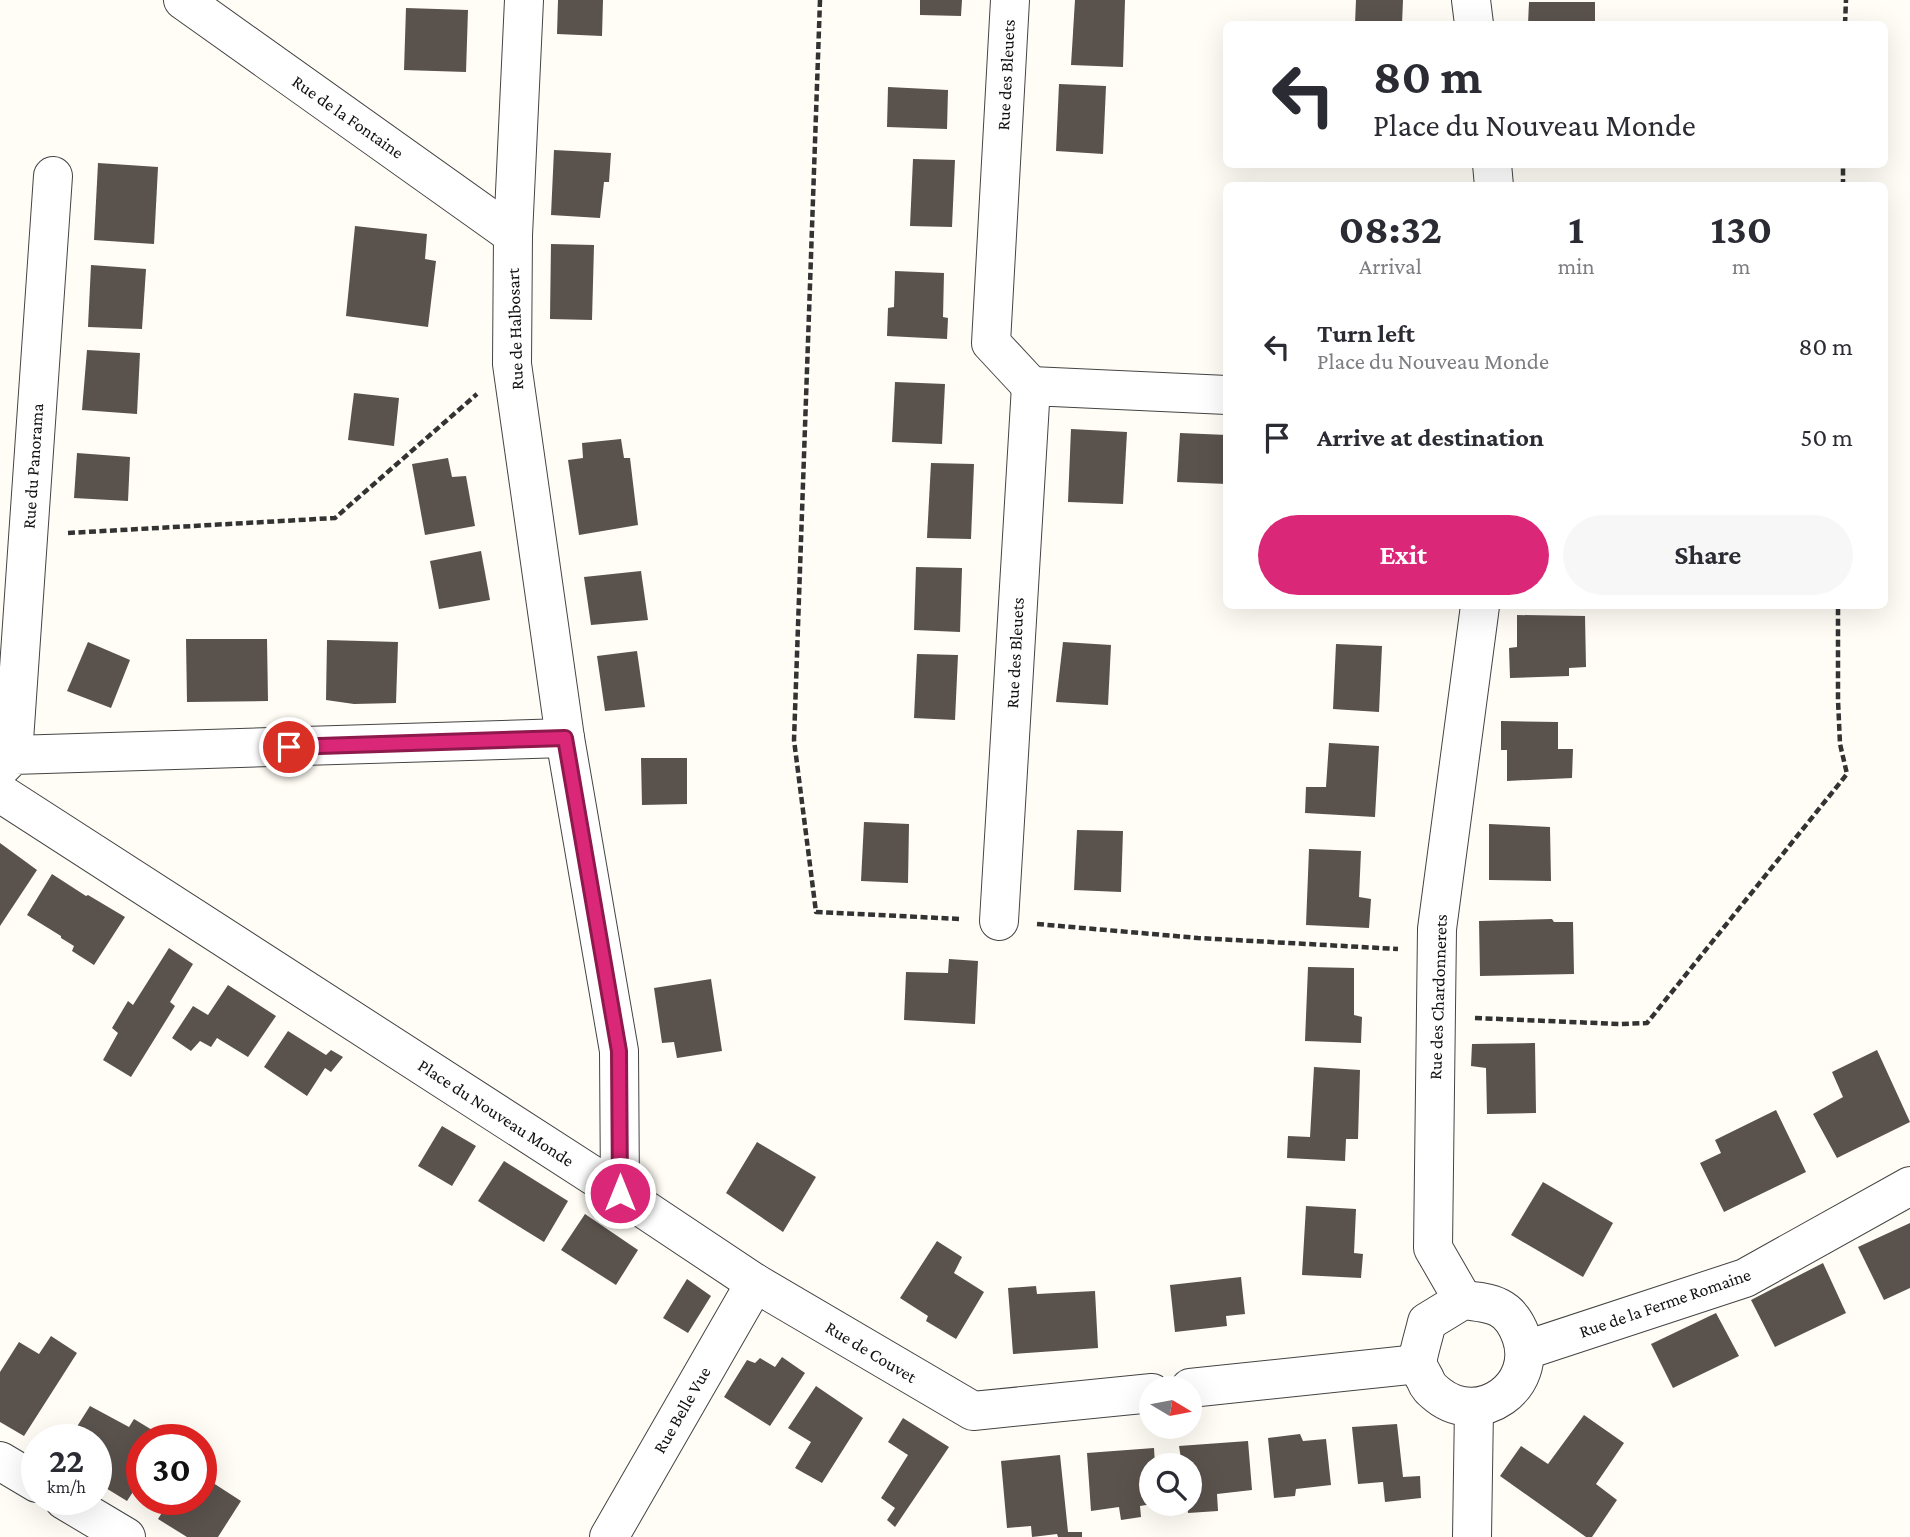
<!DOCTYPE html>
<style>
:root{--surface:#fff;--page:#f7f7f7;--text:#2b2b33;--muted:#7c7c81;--accent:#db2777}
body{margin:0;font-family:"Crimson Pro",serif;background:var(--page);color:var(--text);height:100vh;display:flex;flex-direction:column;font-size:26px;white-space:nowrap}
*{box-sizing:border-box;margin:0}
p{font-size:23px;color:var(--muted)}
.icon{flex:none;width:38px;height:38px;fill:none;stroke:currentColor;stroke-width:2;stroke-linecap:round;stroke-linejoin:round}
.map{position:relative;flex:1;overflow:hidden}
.sheet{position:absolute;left:1223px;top:182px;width:665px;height:427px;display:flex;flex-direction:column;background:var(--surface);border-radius:10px;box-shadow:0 7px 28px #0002}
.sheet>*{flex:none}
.top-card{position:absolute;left:1223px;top:21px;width:665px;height:147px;border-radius:10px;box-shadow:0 7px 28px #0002;background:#fff;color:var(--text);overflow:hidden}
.needle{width:46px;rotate:100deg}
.tools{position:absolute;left:1139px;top:1376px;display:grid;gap:14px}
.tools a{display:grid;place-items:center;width:63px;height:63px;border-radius:50%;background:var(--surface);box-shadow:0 7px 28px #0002;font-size:35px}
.speed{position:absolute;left:21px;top:1424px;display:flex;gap:14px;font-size:35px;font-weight:700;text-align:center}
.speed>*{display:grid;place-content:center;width:91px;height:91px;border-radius:50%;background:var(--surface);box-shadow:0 7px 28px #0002;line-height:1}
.speed small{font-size:18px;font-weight:400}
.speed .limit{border:10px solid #d22;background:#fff;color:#111}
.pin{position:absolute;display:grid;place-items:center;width:60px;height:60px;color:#fff;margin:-30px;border:4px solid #fff;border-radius:50%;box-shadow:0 2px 7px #0007}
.me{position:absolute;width:77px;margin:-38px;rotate:0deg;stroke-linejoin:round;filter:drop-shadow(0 0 5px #0008)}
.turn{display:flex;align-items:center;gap:24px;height:147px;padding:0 35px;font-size:32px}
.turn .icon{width:91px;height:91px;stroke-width:2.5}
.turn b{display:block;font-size:49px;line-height:60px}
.eta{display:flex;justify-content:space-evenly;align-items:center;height:119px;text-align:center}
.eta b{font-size:42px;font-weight:700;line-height:49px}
.primary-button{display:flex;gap:14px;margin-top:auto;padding:14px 35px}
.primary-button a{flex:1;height:80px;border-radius:42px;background:var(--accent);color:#fff;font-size:28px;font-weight:700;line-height:80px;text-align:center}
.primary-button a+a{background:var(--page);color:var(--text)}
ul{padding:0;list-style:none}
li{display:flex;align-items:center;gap:21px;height:91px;padding:0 35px}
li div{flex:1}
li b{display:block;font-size:26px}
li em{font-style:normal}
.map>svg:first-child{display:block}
</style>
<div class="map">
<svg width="1910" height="1537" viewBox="0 0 1910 1537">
<rect width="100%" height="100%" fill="#fffdf5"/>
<g fill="#5a524d">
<path d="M558,0H603L602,36L557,34Z"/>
<path d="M920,0H962L961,16L920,15Z"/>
<path d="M1075,0H1125L1123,67L1071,65Z"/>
<path d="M1356,0H1403L1402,24H1355Z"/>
<path d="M1529,2H1595V24H1528Z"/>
<path d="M406,8L468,10L466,72L404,70Z"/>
<path d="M1059,84L1106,86L1103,154L1056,151Z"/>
<path d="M888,87L948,90L947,129L887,127Z"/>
<path d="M554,150L611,153L609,182H604L600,218L551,215Z"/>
<path d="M913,159L955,160L952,227L910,226Z"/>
<path d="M98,163L158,167L154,244L94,240Z"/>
<path d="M355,226L427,234L425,259L436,261L428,327L346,316Z"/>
<path d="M551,244L594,245L592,320L550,319Z"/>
<path d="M91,265L146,269L142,329L88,327Z"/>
<path d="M895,271L944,273L943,317L948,318L947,339L887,336L888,308L894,307Z"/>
<path d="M87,350L140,353L137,414L82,410Z"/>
<path d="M895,382L945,384L942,444L892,442Z"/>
<path d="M354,393L399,398L394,446L348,440Z"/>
<path d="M1071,429L1127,432L1123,504L1068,502Z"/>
<path d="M1180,433L1227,435V484L1177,482Z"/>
<path d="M621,439L624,458H630L638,525L579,535L568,460L583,458L582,443Z"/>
<path d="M77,453L130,457L128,501L74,498Z"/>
<path d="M448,458L452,477L466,476L475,526L425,535L412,464Z"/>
<path d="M931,463L974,464L971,539L927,538Z"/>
<path d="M481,551L490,600L439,609L430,561Z"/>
<path d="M916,567L962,568L960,632L914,630Z"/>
<path d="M641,571L648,620L591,625L584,577Z"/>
<path d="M1517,615L1585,616L1586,667L1569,668V676L1510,678L1509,648L1517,647Z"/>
<path d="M186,639H267L268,701L187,702Z"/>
<path d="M327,640L398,642L396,703L354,704L326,700Z"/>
<path d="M88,642L130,660L111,708L67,691Z"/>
<path d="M1063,642L1111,645L1108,705L1056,702Z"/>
<path d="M1336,644L1382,646L1379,712L1333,709Z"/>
<path d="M637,651L645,707L605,711L597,656Z"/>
<path d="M917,654L958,655L955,720L914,718Z"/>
<path d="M1501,721L1558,722V749H1573L1572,778L1507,781V750H1501Z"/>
<path d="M1329,743L1379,746L1375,817L1305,813L1306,787H1326Z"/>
<path d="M641,758H687V804L642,805Z"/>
<path d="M864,822L909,824L908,883L861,881Z"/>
<path d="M1489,824L1550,827L1551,881L1489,880Z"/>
<path d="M1077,830L1123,831L1121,892L1074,890Z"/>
<path d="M0,843L37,870L0,926Z"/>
<path d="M1309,849L1361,851L1359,897L1371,899L1369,928L1306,925Z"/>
<path d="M52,874L86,896L88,895L125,917L94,965L72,951L74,946L61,938V936L27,915Z"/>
<path d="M1552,919L1554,922H1573L1574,974L1480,976L1479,921Z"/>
<path d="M169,948L193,964L170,1002L175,1006L131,1077L103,1060L118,1033L112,1028L128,1001L133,1005Z"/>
<path d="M949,959L978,961L975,1024L904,1020L906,972L948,973Z"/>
<path d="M1308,967L1354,968V1015L1362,1017L1361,1043L1305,1041Z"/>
<path d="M711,979L722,1051L677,1058L674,1042L662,1043L654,988Z"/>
<path d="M228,985L276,1016L248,1057L217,1038L211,1047L200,1041L191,1051L172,1038L193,1006L208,1015Z"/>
<path d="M288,1031L326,1055L331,1050L343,1057L331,1072L325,1068L307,1096L264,1067Z"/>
<path d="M1535,1043L1536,1113L1487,1114L1486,1068L1471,1066L1472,1044Z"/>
<path d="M1877,1050L1910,1122L1837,1158L1813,1114L1843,1097L1832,1072Z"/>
<path d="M1314,1067L1360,1070L1358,1139H1346L1345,1161L1287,1158L1288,1136L1310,1137Z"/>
<path d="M1776,1110L1806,1172L1724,1212L1700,1163L1721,1153L1715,1140Z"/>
<path d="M442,1126L476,1146L452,1186L418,1166Z"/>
<path d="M757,1142L816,1177L783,1232L726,1193Z"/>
<path d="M504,1161L568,1201L544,1242L478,1201Z"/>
<path d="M1543,1182L1613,1223L1583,1277L1511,1235Z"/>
<path d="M1306,1206L1356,1209L1354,1253L1363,1254L1361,1278L1302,1275Z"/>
<path d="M585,1214L638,1250L616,1285L561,1250Z"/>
<path d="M1910,1223V1288L1884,1300L1858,1247Z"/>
<path d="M937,1241L962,1257L954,1273L984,1292L956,1339L926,1321L928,1316L900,1298Z"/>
<path d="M1823,1263L1846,1313L1775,1347L1751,1300Z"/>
<path d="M1241,1277L1245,1314L1226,1316L1227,1326L1175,1332L1170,1285Z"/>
<path d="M687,1279L711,1296L688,1333L663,1318Z"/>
<path d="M1036,1286L1037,1294L1095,1291L1098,1348L1013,1354L1008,1288Z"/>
<path d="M1716,1313L1739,1356L1673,1388L1651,1344Z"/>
<path d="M51,1336L77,1353L24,1436L0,1422V1372L19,1342L39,1354Z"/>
<path d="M782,1357L805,1373L770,1426L724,1397L747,1360L755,1363L760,1358L775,1367Z"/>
<path d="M816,1386L863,1418L822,1483L795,1468L811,1442L788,1428Z"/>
<path d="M90,1406L129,1427L134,1419L162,1436L160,1440H142V1478L127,1501L96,1482V1440H77L71,1436Z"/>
<path d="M1584,1415L1624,1443L1596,1484L1617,1500L1592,1537H1586L1500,1476L1521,1446L1548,1464Z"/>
<path d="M903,1418L949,1447L895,1527L887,1520L895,1508L881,1498L908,1455L888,1442Z"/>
<path d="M1397,1424L1403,1477L1420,1476L1421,1498L1385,1502L1383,1482L1358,1484L1352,1427Z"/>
<path d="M1300,1434L1303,1441L1326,1439L1331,1485L1296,1489L1295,1496L1274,1498L1268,1438Z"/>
<path d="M1248,1441L1252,1490L1217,1494L1218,1511L1188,1513L1187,1503H1190V1465H1182L1179,1446Z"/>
<path d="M1154,1448L1155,1465H1152V1504L1140,1506L1141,1517L1121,1520L1119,1507L1091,1511L1087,1453Z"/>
<path d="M1060,1455L1068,1532H1082V1537H1058L1057,1534L1032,1537L1031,1526L1007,1528L1001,1461Z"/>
<path d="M207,1479L241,1501L218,1537H187L158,1519L170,1500H201V1489Z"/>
</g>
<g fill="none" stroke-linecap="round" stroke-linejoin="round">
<g stroke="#444" stroke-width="40">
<g id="minor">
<path d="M183,0L513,235"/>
<path d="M524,0L513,235L512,364L565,738L619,1051L620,1193"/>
<path d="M1010,0L991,343L1031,386"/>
<path d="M1471,0L1474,24"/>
<path d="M1492,164L1494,186"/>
<path d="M13,755L53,176"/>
<path d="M0,768L13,755L565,738"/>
<path d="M0,793L620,1193L755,1283L973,1411L1152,1393"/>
<path d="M999,921L1031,386L1227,395"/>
<path d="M1463,1300L1433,1248L1437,929L1480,606"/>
<path d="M1463,1300C1492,1303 1510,1305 1521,1336C1539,1386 1480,1428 1438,1395C1432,1390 1428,1387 1425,1379C1423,1375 1419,1369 1418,1364C1417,1356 1425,1332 1427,1322Z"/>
<path d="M1526,1350L1745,1278L1910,1186"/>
<path d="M1190,1388L1418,1364"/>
<path d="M0,1461L37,1483"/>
<path d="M64,1500L126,1537"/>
<path d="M609,1537L755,1283"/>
<path d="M1472,1537L1474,1408"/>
</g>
</g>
<g stroke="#333" stroke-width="4.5" stroke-dasharray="7 3.5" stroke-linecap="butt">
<path d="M820,0L794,740L816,912L961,919"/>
<path d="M1845,24L1846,0"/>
<path d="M1843,186V164"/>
<path d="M68,533L335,518L477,394"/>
<path d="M1037,924L1198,938L1398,949"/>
<path d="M1475,1018L1620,1024L1647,1023L1847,774L1840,744L1838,700V606"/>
</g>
<use href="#minor" stroke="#fff" stroke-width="38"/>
</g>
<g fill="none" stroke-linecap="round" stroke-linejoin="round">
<g stroke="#8e194d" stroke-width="18">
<path id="route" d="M289,747L565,738L619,1051L620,1193"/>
</g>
<use href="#route" stroke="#db2777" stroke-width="12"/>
</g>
<g text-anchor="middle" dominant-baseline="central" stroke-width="7" stroke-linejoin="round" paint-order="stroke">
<g font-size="18" fill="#111" stroke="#fff">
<text transform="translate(1006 75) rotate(-87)">Rue des Bleuets</text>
<text transform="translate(348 117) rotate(35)">Rue de la Fontaine</text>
<text transform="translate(515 329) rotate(-92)">Rue de Halbosart</text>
<text transform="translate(33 466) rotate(-86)">Rue du Panorama</text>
<text transform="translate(1015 653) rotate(-87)">Rue des Bleuets</text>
<text transform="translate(1438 997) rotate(-88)">Rue des Chardonnerets</text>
<text transform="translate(496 1113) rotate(33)">Place du Nouveau Monde</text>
<text transform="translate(1665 1303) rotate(-19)">Rue de la Ferme Romaine</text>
<text transform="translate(871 1352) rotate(31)">Rue de Couvet</text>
<text transform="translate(682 1410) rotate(-60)">Rue Belle Vue</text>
</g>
</g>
</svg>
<div class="tools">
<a><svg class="needle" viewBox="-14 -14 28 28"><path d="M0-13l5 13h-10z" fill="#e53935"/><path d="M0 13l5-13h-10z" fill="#7c7c81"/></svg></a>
<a><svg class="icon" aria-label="search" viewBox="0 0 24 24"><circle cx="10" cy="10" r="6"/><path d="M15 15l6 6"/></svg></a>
</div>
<div class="speed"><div>22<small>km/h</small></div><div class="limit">30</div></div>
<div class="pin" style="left:289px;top:747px;background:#d93025"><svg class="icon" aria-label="arrive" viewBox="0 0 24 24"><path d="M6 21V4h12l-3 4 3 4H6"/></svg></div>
<svg class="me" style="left:620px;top:1193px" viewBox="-20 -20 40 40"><circle r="17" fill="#db2777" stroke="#fff" stroke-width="3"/><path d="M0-11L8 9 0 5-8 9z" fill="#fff"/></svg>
<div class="top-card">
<div class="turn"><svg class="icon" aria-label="left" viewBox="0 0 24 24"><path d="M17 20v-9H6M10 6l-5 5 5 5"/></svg><div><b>80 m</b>Place du Nouveau Monde</div></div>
</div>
<section class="sheet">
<div class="eta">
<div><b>08:32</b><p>Arrival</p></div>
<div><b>1</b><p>min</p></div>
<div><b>130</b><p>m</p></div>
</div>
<ul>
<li><svg class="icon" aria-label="left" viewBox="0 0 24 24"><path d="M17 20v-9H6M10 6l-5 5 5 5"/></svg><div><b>Turn left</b><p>Place du Nouveau Monde</p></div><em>80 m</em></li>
<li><svg class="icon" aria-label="arrive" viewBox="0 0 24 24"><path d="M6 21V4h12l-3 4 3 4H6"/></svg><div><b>Arrive at destination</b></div><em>50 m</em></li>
</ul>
<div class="primary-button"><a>Exit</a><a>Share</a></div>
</section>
</div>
